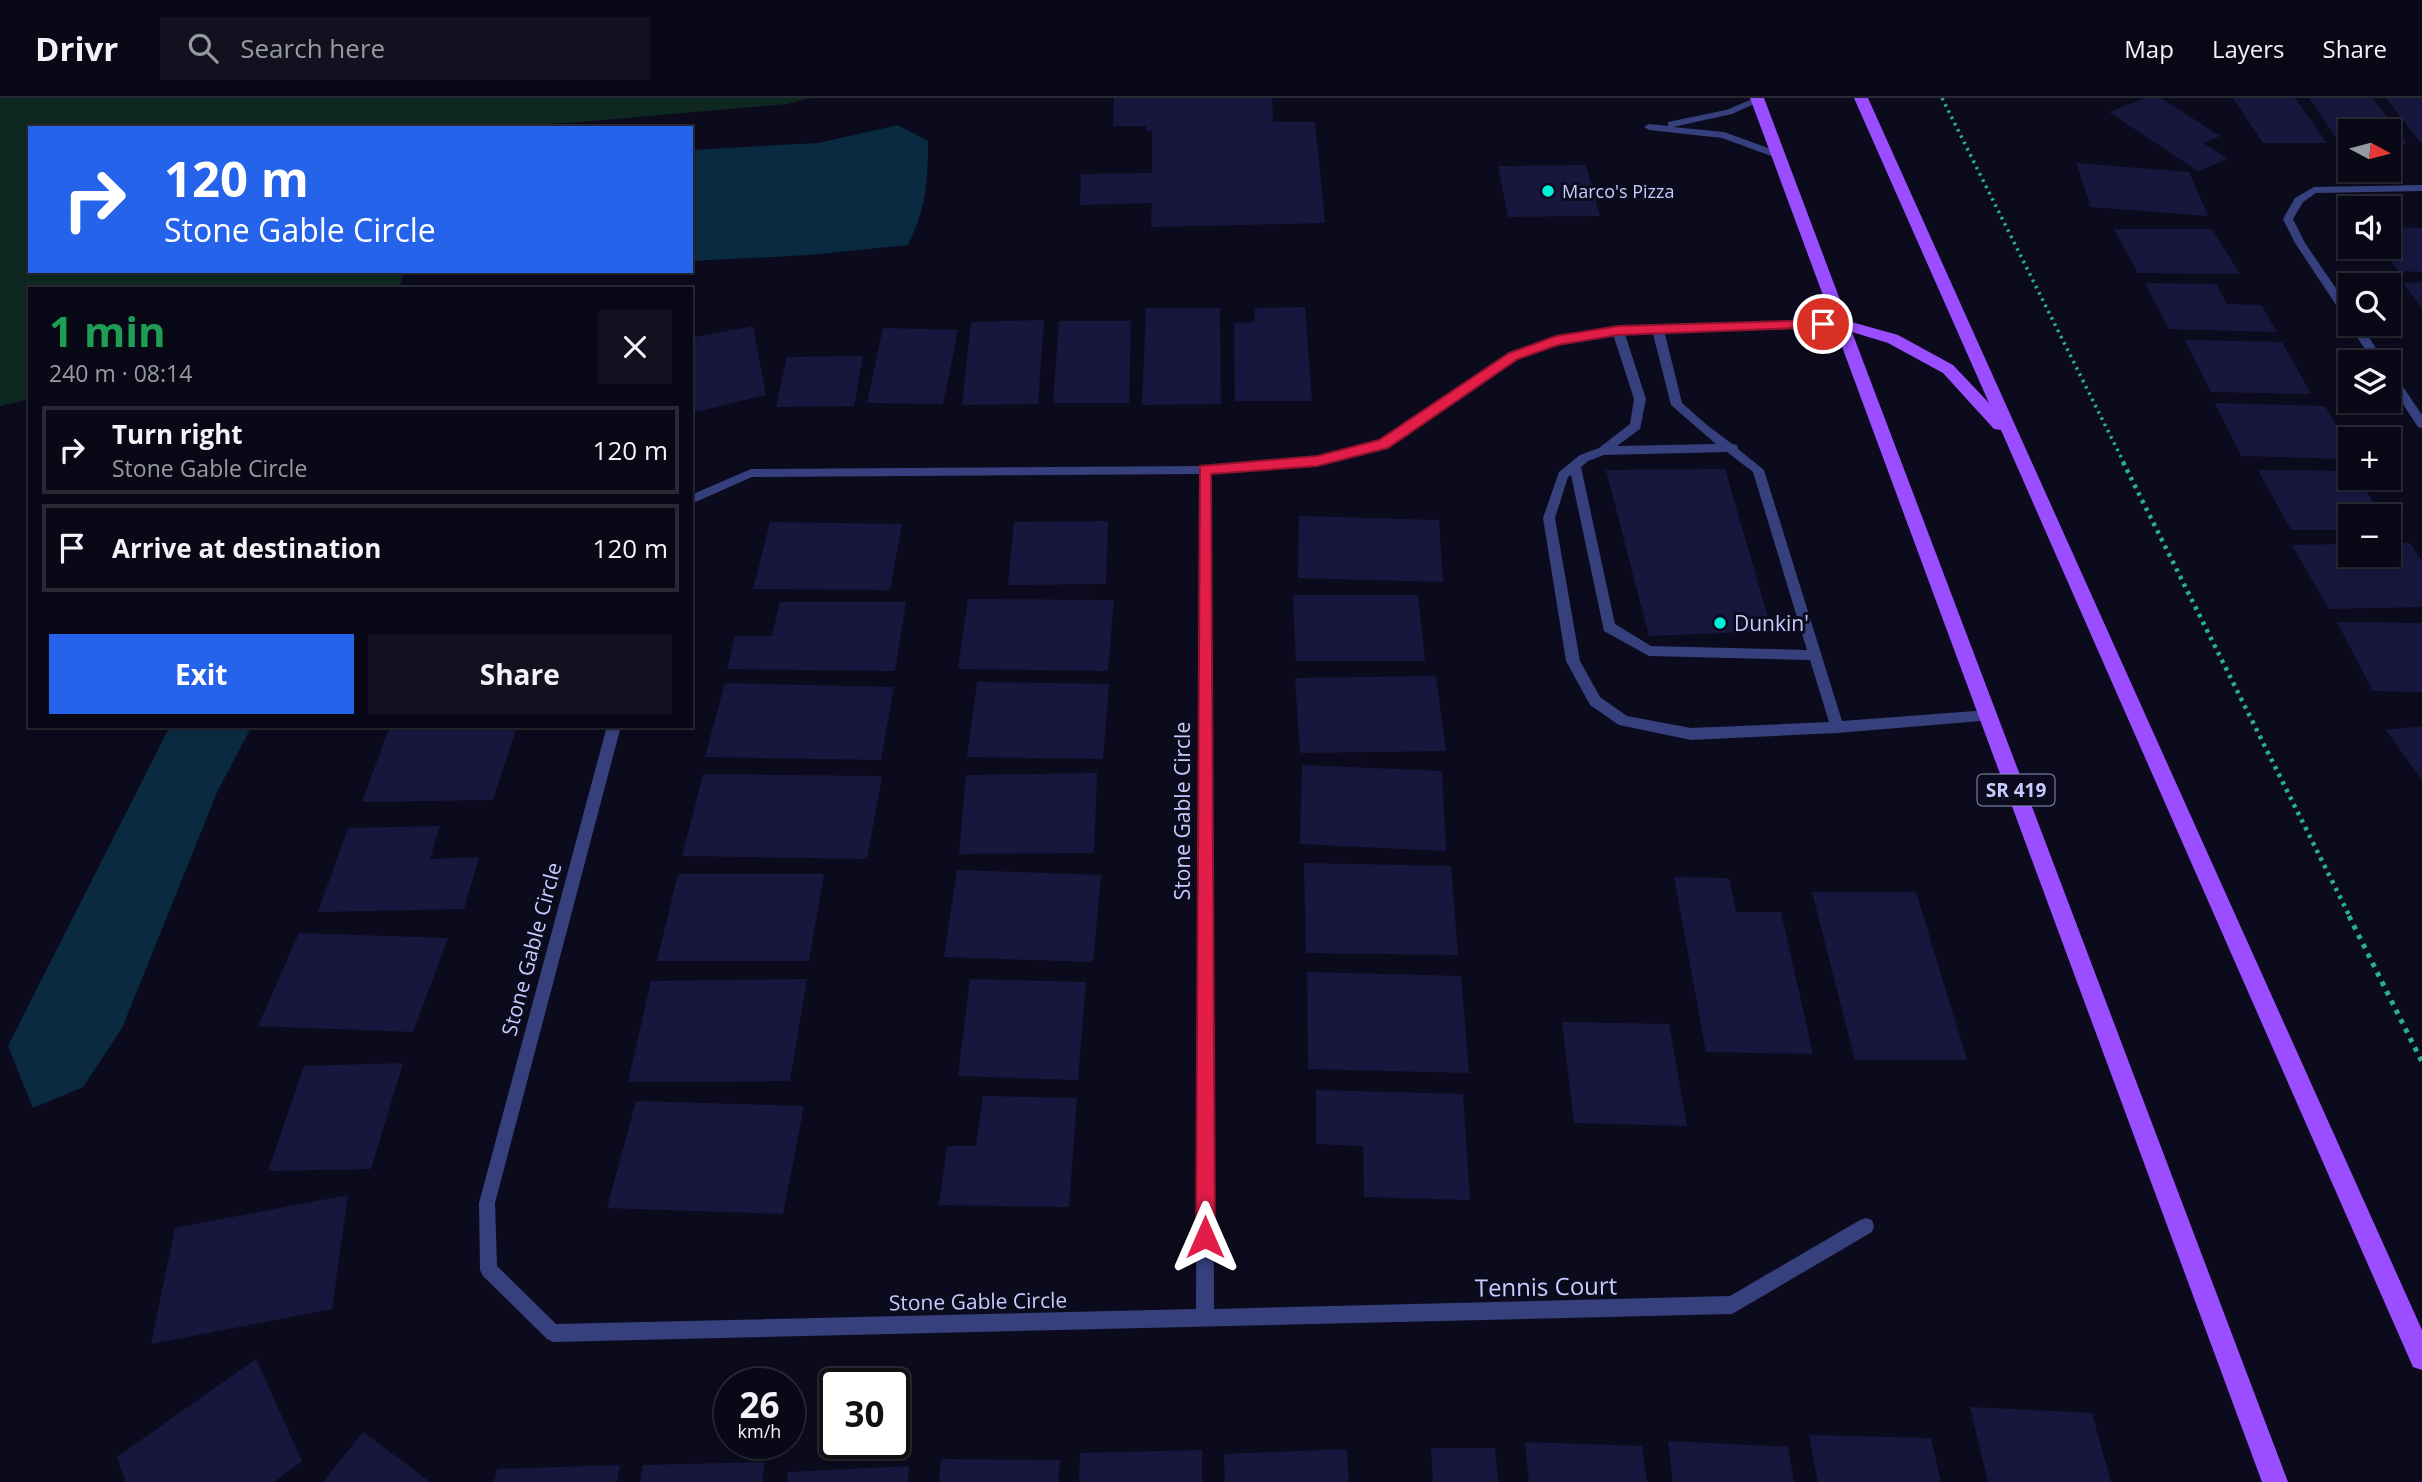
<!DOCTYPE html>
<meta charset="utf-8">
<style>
:root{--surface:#080816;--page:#11111f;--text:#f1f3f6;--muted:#989aa1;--line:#292935;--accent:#2563eb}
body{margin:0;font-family:"Open Sans",sans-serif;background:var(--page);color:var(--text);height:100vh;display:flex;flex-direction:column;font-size:26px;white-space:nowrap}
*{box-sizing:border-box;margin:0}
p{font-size:23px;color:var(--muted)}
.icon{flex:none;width:38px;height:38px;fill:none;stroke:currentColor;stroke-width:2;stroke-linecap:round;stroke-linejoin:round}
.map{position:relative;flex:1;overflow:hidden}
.details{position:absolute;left:28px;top:189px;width:665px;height:441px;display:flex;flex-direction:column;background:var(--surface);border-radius:0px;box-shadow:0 2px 5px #0004,0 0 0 2px var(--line)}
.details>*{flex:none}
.guide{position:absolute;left:28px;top:28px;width:665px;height:147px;border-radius:0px;box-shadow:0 2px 5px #0004,0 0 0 2px var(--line);background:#2563eb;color:#fff;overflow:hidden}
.needle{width:46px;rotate:97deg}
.controls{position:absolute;left:2338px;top:21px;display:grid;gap:14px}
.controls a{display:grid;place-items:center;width:63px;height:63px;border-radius:0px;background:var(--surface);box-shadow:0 2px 5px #0004,0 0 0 2px var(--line);font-size:35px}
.speed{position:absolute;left:714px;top:1270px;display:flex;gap:14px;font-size:35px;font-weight:700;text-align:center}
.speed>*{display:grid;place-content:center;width:91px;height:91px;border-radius:50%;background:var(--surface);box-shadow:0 2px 5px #0004,0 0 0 2px var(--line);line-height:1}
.speed small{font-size:18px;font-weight:400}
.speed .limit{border:4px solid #111;border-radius:10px;background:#fff;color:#111}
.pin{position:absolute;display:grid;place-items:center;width:60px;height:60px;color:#fff;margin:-30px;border:4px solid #fff;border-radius:50%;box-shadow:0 2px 7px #0007}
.me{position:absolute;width:77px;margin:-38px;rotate:0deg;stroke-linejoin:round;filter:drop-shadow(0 0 5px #0008)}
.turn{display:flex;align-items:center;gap:24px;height:147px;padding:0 21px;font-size:32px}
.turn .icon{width:91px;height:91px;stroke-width:2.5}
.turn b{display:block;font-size:49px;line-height:60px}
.round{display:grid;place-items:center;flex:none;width:74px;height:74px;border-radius:0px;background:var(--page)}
.headline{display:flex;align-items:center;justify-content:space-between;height:119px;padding:0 21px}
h1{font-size:42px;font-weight:700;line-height:52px;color:#1e9e55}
.primary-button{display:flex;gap:14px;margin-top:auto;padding:14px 21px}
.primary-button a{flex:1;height:80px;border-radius:0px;background:var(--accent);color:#fff;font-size:28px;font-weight:700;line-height:80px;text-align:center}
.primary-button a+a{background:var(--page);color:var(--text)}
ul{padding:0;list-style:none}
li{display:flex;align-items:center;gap:21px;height:88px;margin:0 14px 10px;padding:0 7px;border:4px solid var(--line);border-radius:0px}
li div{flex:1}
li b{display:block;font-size:26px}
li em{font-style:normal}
header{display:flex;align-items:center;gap:42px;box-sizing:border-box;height:98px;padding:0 35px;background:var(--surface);border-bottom:2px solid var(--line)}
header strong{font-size:33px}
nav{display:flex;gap:38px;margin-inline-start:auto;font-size:24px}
.search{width:490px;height:63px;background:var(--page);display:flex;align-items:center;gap:18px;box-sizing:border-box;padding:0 24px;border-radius:0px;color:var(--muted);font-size:26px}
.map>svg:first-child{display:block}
</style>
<header>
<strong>Drivr</strong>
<div class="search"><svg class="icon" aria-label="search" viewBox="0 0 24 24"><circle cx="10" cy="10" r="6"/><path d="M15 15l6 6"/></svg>Search here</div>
<nav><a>Map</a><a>Layers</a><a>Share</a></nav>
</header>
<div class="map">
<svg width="2422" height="1384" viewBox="0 0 2422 1384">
<rect width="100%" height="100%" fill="#0b0b1d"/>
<path fill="#0e2721" d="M0,0H810L787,6L568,25L446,30H30V173H404L399,191H30V301L0,308Z"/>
<g fill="#0a2a41">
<path d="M898,27L928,43C928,83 926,111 908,147L809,157L691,163V52L818,45Z"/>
<path d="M170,628H252L218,692L122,930L83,989L33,1010L8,948Z"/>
</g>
<g fill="#17173e">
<path d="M1114,0H1272L1273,24H1315L1325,125L1151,129L1152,105L1080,107L1081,76L1152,75V33H1146V28H1113Z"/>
<path d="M2145,0H2161L2220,38L2203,45L2228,61L2198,73L2109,14Z"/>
<path d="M2233,0H2295L2327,45H2263Z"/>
<path d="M2309,0H2373L2407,46L2389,45V33H2350V45H2340Z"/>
<path d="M2386,0H2422V44H2420Z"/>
<path d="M2076,65L2189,74L2208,118L2091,109Z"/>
<path d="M1586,67L1600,118L1508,119L1498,68Z"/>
<path d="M2389,129L2422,130V174L2398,173L2382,149H2389Z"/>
<path d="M2114,131H2212L2240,176L2138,175Z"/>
<path d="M2422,184V210L2403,185Z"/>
<path d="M2145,185L2216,186L2227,206L2261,207L2277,234L2169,231Z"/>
<path d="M1305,209L1312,303H1235L1234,225L1255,224V210Z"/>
<path d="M1146,210H1220L1221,306L1142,307Z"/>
<path d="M1044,222L1038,306L962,307L971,224Z"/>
<path d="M1059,223H1131L1129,305H1053Z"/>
<path d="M753,228L766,297L691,315V240Z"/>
<path d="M883,230L958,232L943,306L867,305Z"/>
<path d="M2185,242L2282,244L2311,296L2211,294Z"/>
<path d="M863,258L854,308L776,309L787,259Z"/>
<path d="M2215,305L2325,308L2350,352V361L2241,358Z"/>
<path d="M1725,371L1772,533L1649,538L1606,372Z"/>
<path d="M2258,372L2350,373V380H2358L2382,418H2350V432H2291Z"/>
<path d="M1299,418L1439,422L1443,484L1298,480Z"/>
<path d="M1108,423L1106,486L1008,487L1014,424Z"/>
<path d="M770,424L902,426L890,492L753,491Z"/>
<path d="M2389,445H2410L2422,463V509L2329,511L2292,447L2350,446V457H2389Z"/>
<path d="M1293,497H1418L1425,563H1296Z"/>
<path d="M968,501L1114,502L1108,573L958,571Z"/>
<path d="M780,504H906L895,573L727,571L735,538H772Z"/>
<path d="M2337,524L2422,525V594L2373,593Z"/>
<path d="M1436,578L1446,653L1300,655L1295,580Z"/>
<path d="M977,584L1109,586L1103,661L967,659Z"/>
<path d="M725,585L894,589L881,662L705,659Z"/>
<path d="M390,628H517L493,702L362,704Z"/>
<path d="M2422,628V682L2386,632Z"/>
<path d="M1302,667L1442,673L1446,753L1300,746Z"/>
<path d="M1097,675L1094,755L959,756L966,677Z"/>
<path d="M703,676L882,678L867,761L682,758Z"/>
<path d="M440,728L430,761L479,759L464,811L318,814L348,730Z"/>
<path d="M1304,765L1451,768L1458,857L1306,855Z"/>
<path d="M957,772L1101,777L1093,864L944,859Z"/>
<path d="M678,776H824L809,863H657Z"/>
<path d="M1674,779L1729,780L1736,814H1781L1813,956L1706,954Z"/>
<path d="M1812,794H1916L1967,962H1855Z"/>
<path d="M299,835L448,840L413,934L258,928Z"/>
<path d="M1307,874L1461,878L1469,975L1308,971Z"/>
<path d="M807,881L790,983L628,984L651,883Z"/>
<path d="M970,881L1086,884L1078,982L958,978Z"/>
<path d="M1562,924L1669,926L1687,1028L1574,1025Z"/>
<path d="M403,965L371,1071L268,1073L304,968Z"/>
<path d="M1316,992L1463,996L1470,1102L1364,1099L1363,1048L1316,1046Z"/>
<path d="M983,998L1077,1000L1069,1109L939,1107L947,1048H976Z"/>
<path d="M636,1003L804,1008L783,1116L607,1110Z"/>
<path d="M348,1097L332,1211L151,1246L175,1130Z"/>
<path d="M256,1261L302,1363L274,1384H126L117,1359Z"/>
<path d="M1970,1309L2092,1315L2111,1384H1988Z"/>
<path d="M363,1334L430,1384H323Z"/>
<path d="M1809,1337L1931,1340L1941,1384H1818Z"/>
<path d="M1668,1343L1788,1349L1794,1384H1673Z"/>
<path d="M1525,1344L1642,1348L1647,1384H1529Z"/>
<path d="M1431,1350H1495L1498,1384H1433Z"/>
<path d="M1347,1351L1349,1384H1225L1224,1356Z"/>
<path d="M1202,1352V1384H1079L1080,1355Z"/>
<path d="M941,1361L1060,1362L1058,1384H939Z"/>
<path d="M765,1364L762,1384H640L643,1367Z"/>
<path d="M620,1367L617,1384H494L497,1371Z"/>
<path d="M909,1368L908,1384H787L788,1374Z"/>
</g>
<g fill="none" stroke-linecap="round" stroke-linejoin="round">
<path stroke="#2ab08e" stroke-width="3.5" stroke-dasharray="2.5 4.5" stroke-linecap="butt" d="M1942,0L2124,365"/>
<path stroke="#2ab08e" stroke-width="4.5" stroke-dasharray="3.5 5" stroke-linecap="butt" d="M2123,364L2350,819"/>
<path stroke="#2ab08e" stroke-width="5" stroke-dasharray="4.5 6" stroke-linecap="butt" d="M2349,818L2422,964"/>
<g fill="#35407d" fill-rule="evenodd">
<path d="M1755,0L1763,2L1732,16L1673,29L1724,34L1782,55V59H1774L1722,40L1649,32L1644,29L1649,26L1668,28V24L1726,12Z"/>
<path d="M1658,228L1664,232L1682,305L1707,327L1732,346L1737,347L1738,351L1764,372L1842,623L1988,612L1993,614L1995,618L1993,622L1837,635L1691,642L1619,627L1590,607L1566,563L1543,420L1559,374L1580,357L1599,350L1630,326L1634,301L1612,233L1614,230L1618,229L1624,233L1646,301L1640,331L1617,348L1716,346L1671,307L1652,232ZM1727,354L1753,374L1807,552L1651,548L1615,526L1581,369L1588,363L1604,357ZM1571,377L1604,533L1649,558L1810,562L1829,624L1691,630L1627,618L1600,599L1580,563L1555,420L1568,379Z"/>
</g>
<g fill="#35407d" fill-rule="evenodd">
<path d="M2422,87V93L2316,95L2303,104L2293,121L2305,145L2350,211V223L2346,222L2295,145L2283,121L2295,100L2314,89Z"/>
<path d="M1841,222L1845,223V229L1618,237L1557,247L1517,261L1388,349L1317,367L1211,376L1214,1211L1730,1198L1860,1122L1866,1120L1872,1122L1874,1128L1872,1134L1732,1216L553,1244L547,1241L483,1178L480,1172L479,1105L607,628H621L495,1105L497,1168L556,1226L1196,1211L1199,376L752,379L691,406V397L751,371L1205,368L1317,359L1380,343L1509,255L1556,239L1618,229Z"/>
<path d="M2350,223V226H2360L2385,264H2374L2348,226Z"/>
<path d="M2389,273L2393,274L2422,317V330L2418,329L2389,285Z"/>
</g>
<path fill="#9a4eff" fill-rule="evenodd" d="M1750,0H1764L1848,223L1898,237L1953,267L1989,305L1854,0H1868L2422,1232V1272L2413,1269L2001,332L1994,331L1943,275L1888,245L1852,234L2288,1384H2262Z"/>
</g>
<path fill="#e11d48" stroke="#92132f" stroke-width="2" d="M1823,222L1829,226L1827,229L1618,237L1558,247L1518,261L1388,350L1317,368L1211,376L1215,1139L1212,1146L1205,1148L1198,1146L1196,1139L1200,368L1317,358L1379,342L1509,255L1556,238L1618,228Z"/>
<g fill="#00f2db" stroke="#0b0b1d" stroke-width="2.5">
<circle cx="1548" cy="93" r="7"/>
<circle cx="1720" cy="525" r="7"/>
</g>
<g text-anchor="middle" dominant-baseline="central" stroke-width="6" stroke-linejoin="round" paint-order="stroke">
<g font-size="18" fill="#c7cbff" stroke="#0b0b1d" text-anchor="start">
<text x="1562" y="93">Marco's Pizza</text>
</g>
<rect fill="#0b0b1d" stroke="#8f91bb" stroke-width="2" x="1977.5" y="676.5" width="77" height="31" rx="5"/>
<g font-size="19" font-weight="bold" fill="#c7cbff">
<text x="2016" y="692">SR 419</text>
</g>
<g font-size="21" fill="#c7cbff" stroke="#0b0b1d" text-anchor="start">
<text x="1734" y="525">Dunkin'</text>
</g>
<g font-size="21" fill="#c7cbff" stroke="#0b0b1d">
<text transform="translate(1182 713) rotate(-90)">Stone Gable Circle</text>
<text transform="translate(531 851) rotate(-75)">Stone Gable Circle</text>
<text transform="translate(978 1203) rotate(-1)">Stone Gable Circle</text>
</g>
<g font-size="24" fill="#c7cbff" stroke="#0b0b1d">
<text transform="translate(1546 1188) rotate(-1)">Tennis Court</text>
</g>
</g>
</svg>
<div class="controls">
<a><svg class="needle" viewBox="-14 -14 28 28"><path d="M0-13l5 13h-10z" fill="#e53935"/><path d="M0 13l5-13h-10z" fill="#989aa1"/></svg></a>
<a><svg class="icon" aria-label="sound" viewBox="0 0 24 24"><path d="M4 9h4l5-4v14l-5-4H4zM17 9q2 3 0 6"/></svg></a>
<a><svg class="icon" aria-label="search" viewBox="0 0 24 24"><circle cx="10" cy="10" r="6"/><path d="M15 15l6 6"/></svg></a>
<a><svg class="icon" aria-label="layers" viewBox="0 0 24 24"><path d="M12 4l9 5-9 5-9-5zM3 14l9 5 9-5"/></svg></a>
<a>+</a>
<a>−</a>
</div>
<div class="speed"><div>26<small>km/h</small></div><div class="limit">30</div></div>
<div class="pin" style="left:1823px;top:226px;background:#d93025"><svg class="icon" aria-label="arrive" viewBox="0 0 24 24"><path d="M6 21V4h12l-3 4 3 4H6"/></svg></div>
<svg class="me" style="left:1205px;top:1139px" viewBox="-20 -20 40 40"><path d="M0-17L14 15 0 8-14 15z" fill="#e11d48" stroke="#fff" stroke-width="4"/></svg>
<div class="guide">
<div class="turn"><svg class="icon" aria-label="right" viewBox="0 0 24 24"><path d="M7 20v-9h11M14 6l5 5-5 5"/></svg><div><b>120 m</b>Stone Gable Circle</div></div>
</div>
<section class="details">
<div class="headline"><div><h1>1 min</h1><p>240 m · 08:14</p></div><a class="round"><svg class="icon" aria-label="close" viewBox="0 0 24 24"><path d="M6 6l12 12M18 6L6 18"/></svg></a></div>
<ul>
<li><svg class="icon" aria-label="right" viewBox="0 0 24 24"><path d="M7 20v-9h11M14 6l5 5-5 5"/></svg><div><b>Turn right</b><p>Stone Gable Circle</p></div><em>120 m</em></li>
<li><svg class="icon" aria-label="arrive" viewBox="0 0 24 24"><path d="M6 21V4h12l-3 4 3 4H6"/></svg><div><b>Arrive at destination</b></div><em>120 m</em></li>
</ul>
<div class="primary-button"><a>Exit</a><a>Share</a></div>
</section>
</div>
